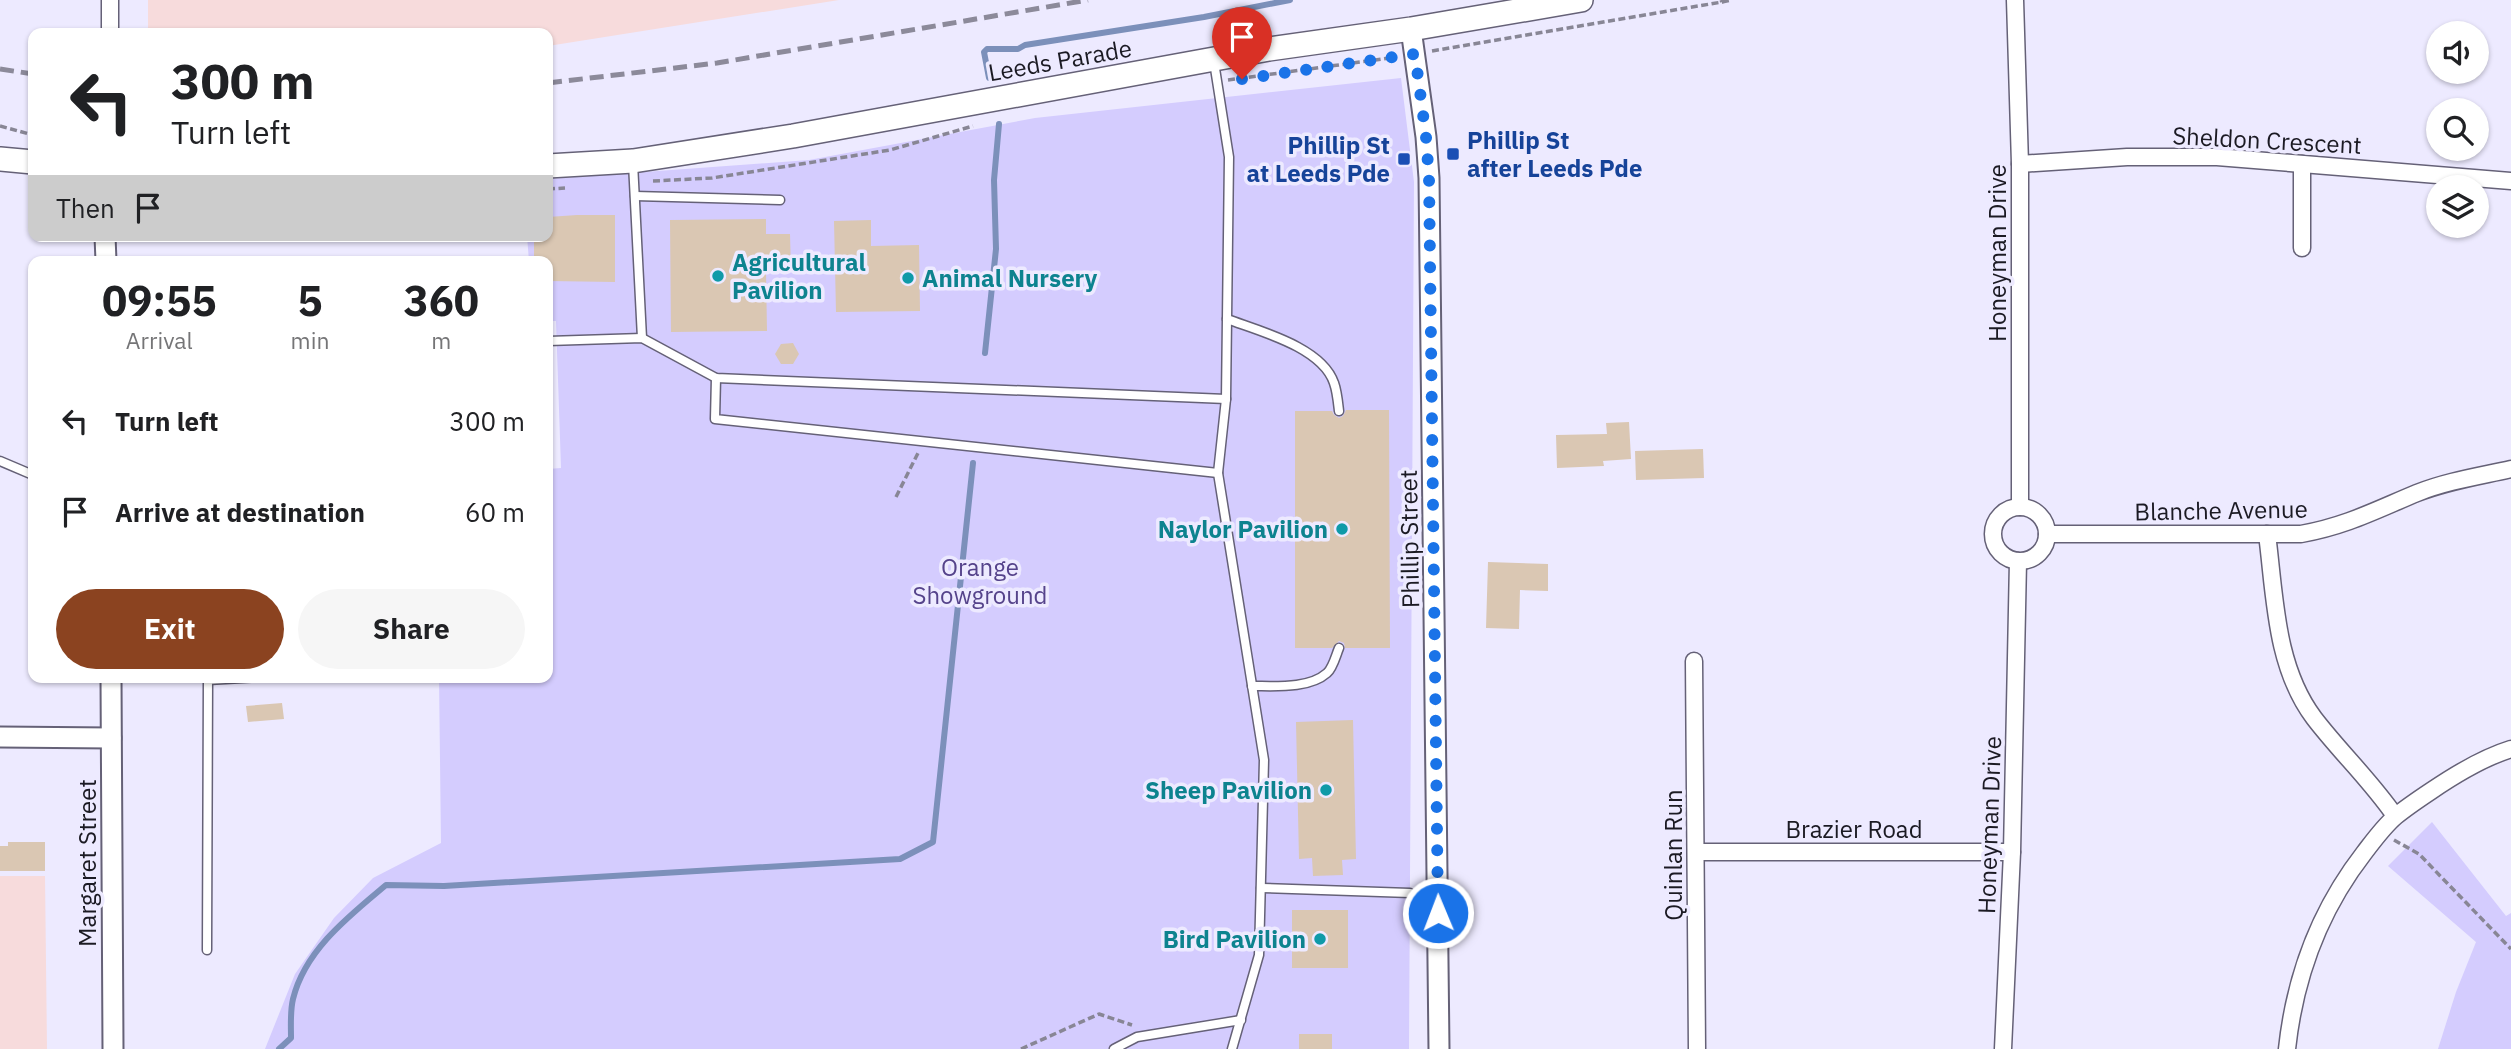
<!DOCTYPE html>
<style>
:root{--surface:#fff;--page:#f6f6f6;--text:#202124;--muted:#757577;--accent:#8b4320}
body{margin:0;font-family:"IBM Plex Sans",sans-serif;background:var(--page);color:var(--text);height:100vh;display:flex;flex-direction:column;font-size:26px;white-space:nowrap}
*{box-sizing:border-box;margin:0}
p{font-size:23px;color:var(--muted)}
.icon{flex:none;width:38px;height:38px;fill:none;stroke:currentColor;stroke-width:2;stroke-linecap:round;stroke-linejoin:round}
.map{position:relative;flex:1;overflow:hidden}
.details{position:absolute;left:28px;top:256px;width:525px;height:427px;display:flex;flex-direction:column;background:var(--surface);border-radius:14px;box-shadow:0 2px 5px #0004}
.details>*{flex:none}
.guide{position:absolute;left:28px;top:28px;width:525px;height:214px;border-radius:14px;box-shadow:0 2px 5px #0004;background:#fff;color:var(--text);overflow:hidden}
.tools{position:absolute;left:2426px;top:21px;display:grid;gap:14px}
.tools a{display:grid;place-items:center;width:63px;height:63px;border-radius:50%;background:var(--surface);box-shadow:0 2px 5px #0004;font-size:35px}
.pin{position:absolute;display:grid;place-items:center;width:60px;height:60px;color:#fff;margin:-72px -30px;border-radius:50% 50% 50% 0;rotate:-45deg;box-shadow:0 0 7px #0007}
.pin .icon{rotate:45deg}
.me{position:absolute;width:77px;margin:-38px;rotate:359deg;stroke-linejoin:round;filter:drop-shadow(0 0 5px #0008)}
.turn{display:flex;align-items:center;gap:24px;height:147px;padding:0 28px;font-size:32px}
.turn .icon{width:91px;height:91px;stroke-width:2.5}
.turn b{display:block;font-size:49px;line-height:60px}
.then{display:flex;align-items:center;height:66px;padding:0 28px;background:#0003;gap:14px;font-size:26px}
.eta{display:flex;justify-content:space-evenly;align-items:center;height:119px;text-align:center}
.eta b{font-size:42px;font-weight:800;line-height:49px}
.action{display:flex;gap:14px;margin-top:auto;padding:14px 28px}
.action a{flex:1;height:80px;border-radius:42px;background:var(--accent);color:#fff;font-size:28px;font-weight:800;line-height:80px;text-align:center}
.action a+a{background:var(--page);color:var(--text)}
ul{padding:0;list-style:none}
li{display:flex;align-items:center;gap:21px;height:91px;padding:0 28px}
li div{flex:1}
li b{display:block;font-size:26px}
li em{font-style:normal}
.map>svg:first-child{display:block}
</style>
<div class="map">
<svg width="2511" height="1049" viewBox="0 0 2511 1049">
<rect width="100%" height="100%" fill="#edeaff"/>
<g fill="#f7dbdc">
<path d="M148,0H839L548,46V33H192L148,29Z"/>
<path d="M0,876H45L47,1049H0Z"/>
</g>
<g fill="#d4ccfe">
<path d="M1401,78L1414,182L1409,1049H265L295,974L334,918L373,878L441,843L439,677H548V469L561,468L556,321H548V261H529L527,236H548V179L809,160L1035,118Z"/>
<path d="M2432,822L2506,916L2511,913V1049H2438L2456,992L2476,942L2388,866Z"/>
</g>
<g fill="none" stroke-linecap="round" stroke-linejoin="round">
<g stroke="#7c90ba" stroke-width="6">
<path d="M989,78L984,52L987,49H1018L1025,45L1204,17L1290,0"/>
<path d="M985,353L996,249L994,180L999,124"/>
<path d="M279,1049L291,1038C291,1026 290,1011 293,999C305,950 349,916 386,885L444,886L900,859L933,842L973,463"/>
</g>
</g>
<g fill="#dac7b3">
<path d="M577,215H615V282L548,281V261H534V236H548V217Z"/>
<path d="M766,219V234H790L791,271L766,272L767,331L671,332L670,220Z"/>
<path d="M871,220V246L919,245L920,311L836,312L834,221Z"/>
<path d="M793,343L799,354L793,364H781L775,354L781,344Z"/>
<path d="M1346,410H1389L1390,648H1345L1344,643L1339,641L1332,648H1295V411H1332L1334,415L1339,418L1343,416Z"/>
<path d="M1629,422L1631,459L1603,461L1604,466L1557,468L1556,435L1607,434L1606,423Z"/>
<path d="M1703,449L1704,478L1636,480L1635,451Z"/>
<path d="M1488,562L1548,564V591L1520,590L1519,629L1486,628Z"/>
<path d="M282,703L284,719L248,722L246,706Z"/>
<path d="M1353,720L1356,859L1342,860L1343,875L1313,876L1312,858L1299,859L1296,722Z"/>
<path d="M8,842H45V871H0V846H8Z"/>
<rect x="1292" y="910" width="56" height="58"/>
<rect x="1299" y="1034" width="33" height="15"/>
</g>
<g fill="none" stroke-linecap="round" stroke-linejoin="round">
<g stroke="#656177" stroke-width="11">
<g id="service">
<path d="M1214,62L1229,157L1226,399L1218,473L1264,760L1259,955L1232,1049"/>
<path d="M633,163L642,338"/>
<path d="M635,196L780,200"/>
<path d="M1227,319C1259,331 1322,347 1334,383C1337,391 1338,402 1339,411"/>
<path d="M548,341L642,338L716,378L1226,399"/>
<path d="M716,378L715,419L1218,473"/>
<path d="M0,461L33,475"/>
<path d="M208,680L262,677"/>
<path d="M1252,686C1275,686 1309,689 1327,673C1333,668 1336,655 1339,648"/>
<path d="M1261,888L1410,893"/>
<path d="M207,950L208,677"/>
<path d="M1114,1049L1137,1037L1241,1020"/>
</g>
</g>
<g stroke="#656177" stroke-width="19">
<g id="minor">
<path d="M110,0V30"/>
<path d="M2015,0L2020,164V507"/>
<path d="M2020,164L2127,157H2217L2511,181"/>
<path d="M2302,248V164"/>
<circle cx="2020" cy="534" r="27"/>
<path d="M2047,534H2301C2346,526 2376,510 2417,493C2447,481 2480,476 2511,469"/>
<path d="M2267,534C2275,596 2275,666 2314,718C2340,752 2371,781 2395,816"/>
<path d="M1694,661L1697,1049"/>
<path d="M1696,852H2012"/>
<path d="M2003,1049L2012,852L2018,561"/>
<path d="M2287,1049C2295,975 2319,911 2364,853C2374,840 2384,826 2396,816C2407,807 2419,799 2431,791C2456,774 2482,758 2511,749"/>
</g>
</g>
<g stroke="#656177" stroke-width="23">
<g id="tertiary">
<path d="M1411,29L1426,137L1429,178L1439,1049"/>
<path d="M105,236L106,261"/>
<path d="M111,677L113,1049"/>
<path d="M0,737L111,738"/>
</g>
</g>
<g stroke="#656177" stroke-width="26">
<g id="secondary">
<path d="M0,159L33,162"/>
<path d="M548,166L633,161L793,136L1269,49L1411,29L1581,0"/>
</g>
</g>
<g stroke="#888695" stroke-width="3.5" stroke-dasharray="7 3.5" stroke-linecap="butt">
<path d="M1722,2L1732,0"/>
<path d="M1432,51L1722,2L1721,0"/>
<path d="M1228,80L1397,57"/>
<path d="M0,126L33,135"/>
<path d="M653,181L712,178L890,150L973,126"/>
<path d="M548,189L565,188"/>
<path d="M896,497L918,453"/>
<path d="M2394,840L2419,854L2511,949"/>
<path d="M1021,1049L1099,1014L1132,1025"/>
</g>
<use href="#service" stroke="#fff" stroke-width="8"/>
<use href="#minor" stroke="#fff" stroke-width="16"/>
<use href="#tertiary" stroke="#fff" stroke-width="19"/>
<use href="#secondary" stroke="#fff" stroke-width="23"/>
<g stroke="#8c8a9a" stroke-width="5" stroke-dasharray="14 7" stroke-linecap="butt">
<path d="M0,69L33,74"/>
<path d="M548,83L717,63L1088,0"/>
</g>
</g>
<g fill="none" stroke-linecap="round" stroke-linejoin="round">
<path stroke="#1a73e8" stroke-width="12" stroke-dasharray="0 21.6" d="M1242,79L1415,54L1426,137L1429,178L1438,913"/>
</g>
<g fill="#1a4fb4" stroke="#edeaff" stroke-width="2.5">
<rect x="1446" y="147" width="14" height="14" rx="3.5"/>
<rect x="1397" y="152" width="14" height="14" rx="3.5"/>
</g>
<g fill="#0f9aa8" stroke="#edeaff" stroke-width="2.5">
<circle cx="718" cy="276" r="7"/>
<circle cx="908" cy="278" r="7"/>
<circle cx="1342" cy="529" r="7"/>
<circle cx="1326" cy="790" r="7"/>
<circle cx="1320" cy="939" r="7"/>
</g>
<g text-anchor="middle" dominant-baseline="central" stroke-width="7" stroke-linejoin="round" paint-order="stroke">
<g font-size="24" fill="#1b1a23" stroke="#edeaff">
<text transform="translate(1060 60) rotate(-10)">Leeds Parade</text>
<text transform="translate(2267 140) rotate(3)">Sheldon Crescent</text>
<text transform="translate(1997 253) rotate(-90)">Honeyman Drive</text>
<text transform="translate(2221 510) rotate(-1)">Blanche Avenue</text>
<text transform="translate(1409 539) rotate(-91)">Phillip Street</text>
<text transform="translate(1989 825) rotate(-88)">Honeyman Drive</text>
<text x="1854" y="829">Brazier Road</text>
<text transform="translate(1673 855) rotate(-90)">Quinlan Run</text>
<text transform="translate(87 863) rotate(-90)">Margaret Street</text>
</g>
<g font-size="24" font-weight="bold" fill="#164399" stroke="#edeaff" text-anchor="start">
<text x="1467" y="140">Phillip St<tspan x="1467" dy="28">after Leeds Pde</tspan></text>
<text x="1390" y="145" text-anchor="end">Phillip St<tspan x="1390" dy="28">at Leeds Pde</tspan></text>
</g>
<g font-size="24" font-weight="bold" fill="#0d838f" stroke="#edeaff" text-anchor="end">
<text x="732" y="262" text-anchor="start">Agricultural<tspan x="732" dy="28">Pavilion</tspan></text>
<text x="922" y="278" text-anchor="start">Animal Nursery</text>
<text x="1328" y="529">Naylor Pavilion</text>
<text x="1312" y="790">Sheep Pavilion</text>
<text x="1306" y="939">Bird Pavilion</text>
</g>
<g font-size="24" fill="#55438b" stroke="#edeaff">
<text x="980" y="567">Orange<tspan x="980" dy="28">Showground</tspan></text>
</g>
</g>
</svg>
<div class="tools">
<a><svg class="icon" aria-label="sound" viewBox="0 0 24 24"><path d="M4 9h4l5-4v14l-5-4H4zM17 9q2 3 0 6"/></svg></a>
<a><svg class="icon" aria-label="search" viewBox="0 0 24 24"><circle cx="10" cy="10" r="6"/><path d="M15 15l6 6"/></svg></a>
<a><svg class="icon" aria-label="layers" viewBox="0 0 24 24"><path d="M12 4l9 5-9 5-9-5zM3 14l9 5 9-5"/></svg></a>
</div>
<div class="pin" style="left:1242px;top:79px;background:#d93025"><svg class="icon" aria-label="arrive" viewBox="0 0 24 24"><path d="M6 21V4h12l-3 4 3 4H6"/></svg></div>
<svg class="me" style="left:1438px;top:913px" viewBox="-20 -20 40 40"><circle r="17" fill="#1a73e8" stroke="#fff" stroke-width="3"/><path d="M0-11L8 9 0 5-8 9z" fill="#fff"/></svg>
<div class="guide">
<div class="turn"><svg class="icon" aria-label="left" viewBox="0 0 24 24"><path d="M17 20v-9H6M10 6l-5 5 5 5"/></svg><div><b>300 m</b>Turn left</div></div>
<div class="then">Then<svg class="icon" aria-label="arrive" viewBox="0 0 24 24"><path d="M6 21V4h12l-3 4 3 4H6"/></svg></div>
</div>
<section class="details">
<div class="eta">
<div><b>09:55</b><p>Arrival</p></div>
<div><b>5</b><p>min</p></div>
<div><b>360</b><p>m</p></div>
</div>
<ul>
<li><svg class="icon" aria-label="left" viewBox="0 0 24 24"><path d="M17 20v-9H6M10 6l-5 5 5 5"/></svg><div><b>Turn left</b></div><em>300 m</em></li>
<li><svg class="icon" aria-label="arrive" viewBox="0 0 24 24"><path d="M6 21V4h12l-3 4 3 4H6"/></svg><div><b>Arrive at destination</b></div><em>60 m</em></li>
</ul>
<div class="action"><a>Exit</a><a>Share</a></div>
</section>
</div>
